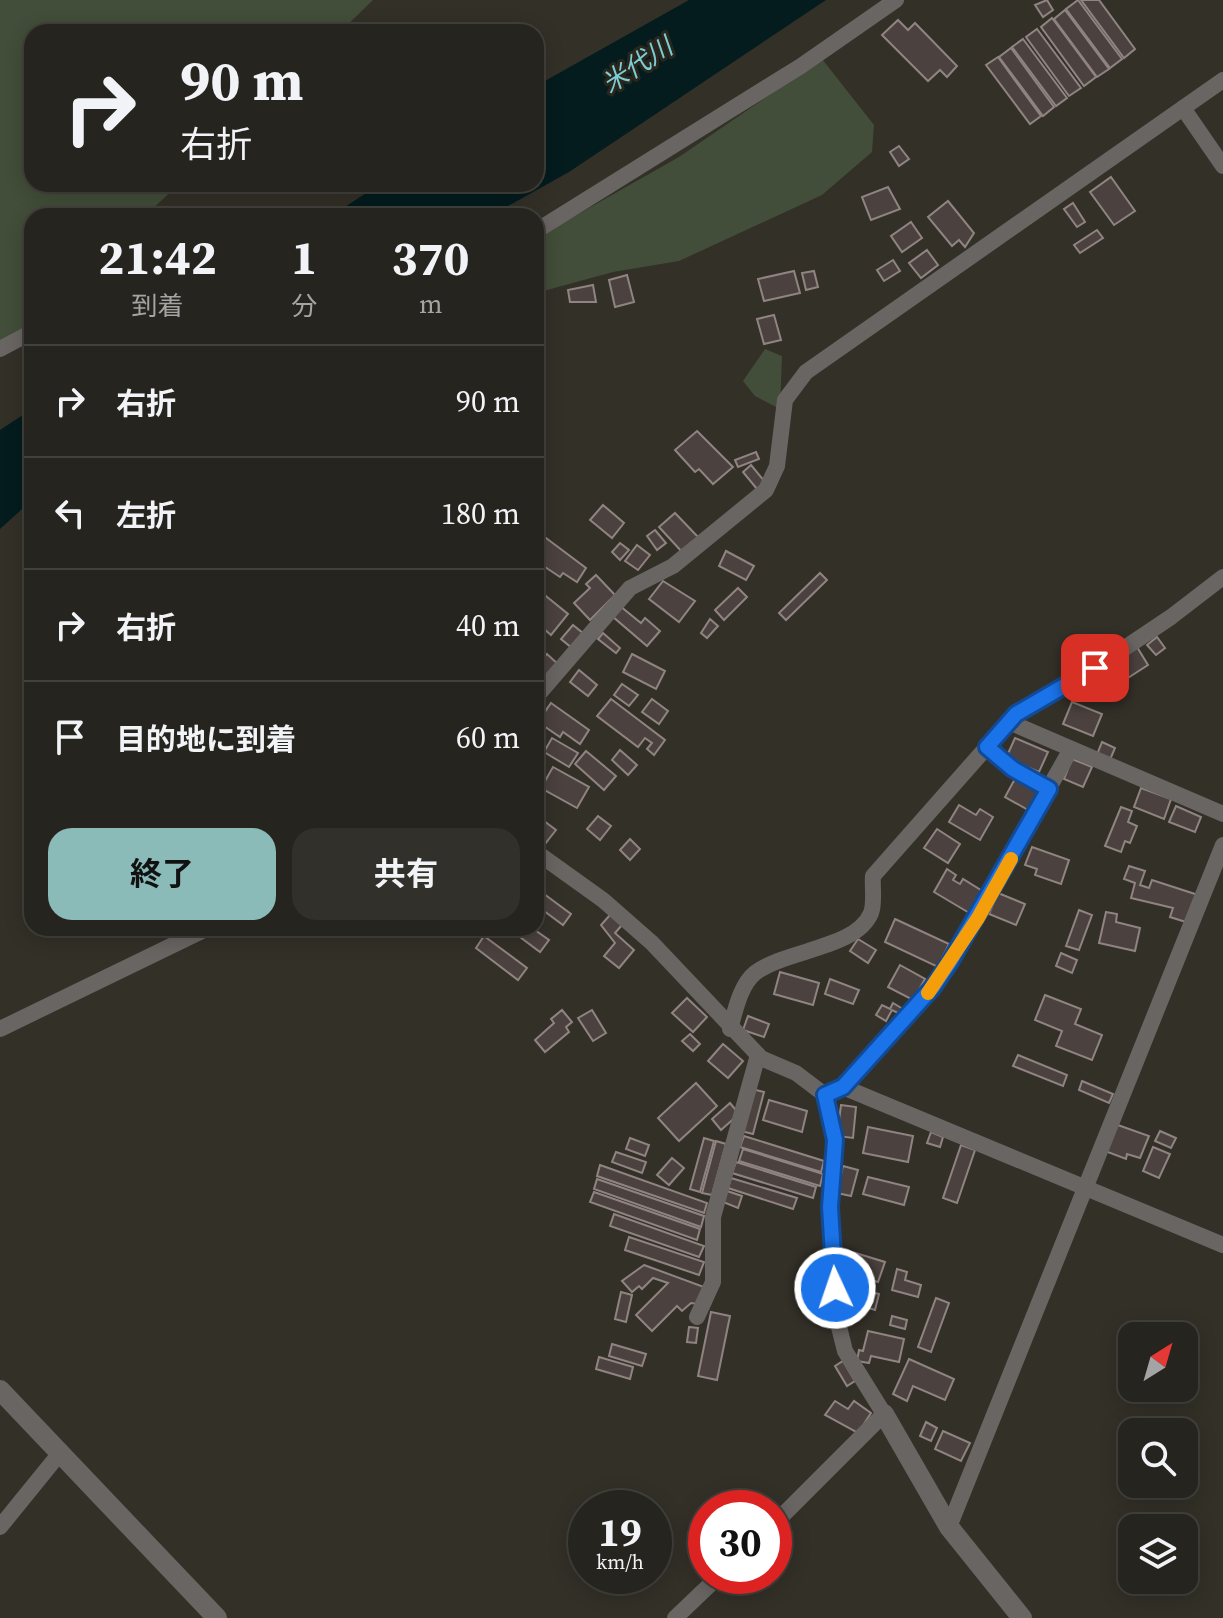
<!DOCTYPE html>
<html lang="ja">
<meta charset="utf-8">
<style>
:root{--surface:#26241e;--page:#32302b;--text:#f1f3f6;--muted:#a4a4a4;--line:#42413c;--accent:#8bbbb9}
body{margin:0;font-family:"Source Serif 4","Noto Sans JP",serif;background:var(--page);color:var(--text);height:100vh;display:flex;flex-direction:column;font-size:30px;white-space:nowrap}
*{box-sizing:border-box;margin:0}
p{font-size:26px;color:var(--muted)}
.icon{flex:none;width:44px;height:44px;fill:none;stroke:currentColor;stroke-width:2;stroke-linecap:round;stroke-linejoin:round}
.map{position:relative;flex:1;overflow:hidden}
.drawer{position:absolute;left:24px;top:208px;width:520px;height:728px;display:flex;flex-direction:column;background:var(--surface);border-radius:24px;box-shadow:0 4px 20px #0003,0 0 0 2px var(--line)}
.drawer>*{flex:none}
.banner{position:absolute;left:24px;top:24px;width:520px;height:168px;border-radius:24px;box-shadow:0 4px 20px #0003,0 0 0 2px var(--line);background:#26241e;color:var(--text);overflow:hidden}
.needle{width:52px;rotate:37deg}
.controls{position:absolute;left:1118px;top:1322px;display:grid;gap:16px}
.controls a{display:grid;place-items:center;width:80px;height:80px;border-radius:16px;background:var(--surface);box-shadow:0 4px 20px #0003,0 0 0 2px var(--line);font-size:40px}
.speed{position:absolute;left:568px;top:1490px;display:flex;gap:16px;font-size:40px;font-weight:700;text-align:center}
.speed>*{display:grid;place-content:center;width:104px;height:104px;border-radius:50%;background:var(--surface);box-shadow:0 4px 20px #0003,0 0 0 2px var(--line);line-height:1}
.speed small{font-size:20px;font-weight:400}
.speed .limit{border:12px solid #d22;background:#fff;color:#111}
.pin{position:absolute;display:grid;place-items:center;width:68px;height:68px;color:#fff;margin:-34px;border-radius:16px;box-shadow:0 4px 12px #0006}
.me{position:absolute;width:88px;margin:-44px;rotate:357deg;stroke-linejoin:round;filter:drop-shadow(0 0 6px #0008)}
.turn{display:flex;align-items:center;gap:28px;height:168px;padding:0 24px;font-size:36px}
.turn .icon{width:104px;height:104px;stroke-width:2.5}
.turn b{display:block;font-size:56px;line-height:68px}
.eta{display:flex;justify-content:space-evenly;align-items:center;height:136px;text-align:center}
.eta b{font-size:48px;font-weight:700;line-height:56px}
.cta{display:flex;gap:16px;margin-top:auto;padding:16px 24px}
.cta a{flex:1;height:92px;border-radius:24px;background:var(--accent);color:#111;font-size:32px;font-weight:700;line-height:92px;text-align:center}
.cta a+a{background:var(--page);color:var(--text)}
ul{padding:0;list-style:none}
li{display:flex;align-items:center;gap:24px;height:112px;padding:0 24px;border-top:2px solid var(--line)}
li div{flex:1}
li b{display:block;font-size:30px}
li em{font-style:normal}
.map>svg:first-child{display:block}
</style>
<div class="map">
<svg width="1223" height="1618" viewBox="0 0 1223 1618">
<rect width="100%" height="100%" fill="#333028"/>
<g fill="#424e39">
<path d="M0,0H373L340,32H32V184H179L145,216H32V321L0,351Z"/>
<path d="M822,59L874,125L872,152L822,195L679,261L613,272L536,293V238L679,157Z"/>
<path d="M765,349L782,356L780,409L755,396L743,381Z"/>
</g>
<g fill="#041c1e">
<path d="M689,0H826L569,172L490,216H331L380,184H536V86Z"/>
<path d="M32,409V500L0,529V430Z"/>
</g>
<g fill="#4b413e" stroke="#8f8481" stroke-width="2">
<path d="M1047,0L1053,10L1043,17L1035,5Z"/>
<path d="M1078,0L1122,59L1110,68L1066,9Z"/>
<path d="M1081,0H1099L1135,49L1124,58Z"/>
<path d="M1065,10L1109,69L1097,77L1054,19Z"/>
<path d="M1052,18L1096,77L1084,86L1041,27Z"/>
<path d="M898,20L908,30L915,23L957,66L947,77L940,70L928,81L882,35Z"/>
<path d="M1037,29L1081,88L1069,96L1026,37Z"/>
<path d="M1023,39L1067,98L1056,106L1012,47Z"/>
<path d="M1011,48L1054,107L1043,116L999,57Z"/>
<path d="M998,57L1041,116L1030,124L986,65Z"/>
<path d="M899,146L909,159L899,166L890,152Z"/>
<path d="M1111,177L1135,211L1114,225L1090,192Z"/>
<path d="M888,187L900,209L871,220L862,197Z"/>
<path d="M948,201L974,233L965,247L959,240L952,246L928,217Z"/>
<path d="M1073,203L1085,222L1077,227L1064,209Z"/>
<path d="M911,222L922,238L902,252L891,236Z"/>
<path d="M1097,230L1103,238L1080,253L1074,245Z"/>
<path d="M927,250L938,265L921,278L909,263Z"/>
<path d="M893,260L900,271L884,281L877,270Z"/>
<path d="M794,271L800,293L764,301L758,279Z"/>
<path d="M814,271L818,287L806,290L802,273Z"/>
<path d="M627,275L634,302L615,307L609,280Z"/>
<path d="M593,285L596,302H570L568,290Z"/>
<path d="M774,315L781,340L764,344L757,319Z"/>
<path d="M697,431L733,467L713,484L699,469L695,472L675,450Z"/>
<path d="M756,452L759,459L738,467L735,460Z"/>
<path d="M751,465L765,482L757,489L743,472Z"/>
<path d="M603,505L624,523L612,538L590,520Z"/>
<path d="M675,513L699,538L683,553L659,527Z"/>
<path d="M655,530L666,543L657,550L647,536Z"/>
<path d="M542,535L586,568L577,582L563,573L560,577L536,561V544Z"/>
<path d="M620,543L629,550L620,560L612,552Z"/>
<path d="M637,545L650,555L638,570L625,561Z"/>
<path d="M726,551L754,566L746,580L719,566Z"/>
<path d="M820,573L827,580L786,620L779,613Z"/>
<path d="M596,575L615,595L590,620L574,603L590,588L586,584Z"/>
<path d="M663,581L695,601L679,622L649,599Z"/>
<path d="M536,588L568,614L551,635L536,622Z"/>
<path d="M738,588L747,597L724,620L715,610Z"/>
<path d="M620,606L641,623L645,618L660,631L647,646L612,616Z"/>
<path d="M710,619L718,626L707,638L701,633Z"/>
<path d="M573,625L584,634L572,648L561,639Z"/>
<path d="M603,633L620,648L616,653L598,639Z"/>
<path d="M1157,637L1165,648L1156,655L1147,645Z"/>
<path d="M1137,647L1148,665L1120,683L1109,666Z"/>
<path d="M547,654L560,666L544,682L536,674V666Z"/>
<path d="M632,654L665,671L656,689L623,672Z"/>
<path d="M579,670L597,685L588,696L570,682Z"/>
<path d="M622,684L638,695L629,706L614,695Z"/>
<path d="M611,699L665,740L654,755L647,749L652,743L645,738L638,747L597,716Z"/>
<path d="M652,699L668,711L659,724L642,712Z"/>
<path d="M1072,702L1102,714L1093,736L1063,724Z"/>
<path d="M551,703L589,730L580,744L563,732L560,737L538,722Z"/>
<path d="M552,738L578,753L569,767L544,752Z"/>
<path d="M1015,738L1048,752L1039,772L1006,758Z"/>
<path d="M1102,742L1115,748L1109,762L1096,757Z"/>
<path d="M620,750L637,765L628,775L612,760Z"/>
<path d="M586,751L616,776L604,790L575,764Z"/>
<path d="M1072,759L1092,767L1083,787L1064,779Z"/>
<path d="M553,767L589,787L577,808L541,788Z"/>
<path d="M1016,777L1039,791L1028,810L1005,797Z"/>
<path d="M1141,788L1171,799L1164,819L1134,807Z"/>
<path d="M959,805L976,815L980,809L993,817L980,840L949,822Z"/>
<path d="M1176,806L1201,817L1195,832L1169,822Z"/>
<path d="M1121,807L1132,811L1128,822L1137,826L1130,843L1125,841L1121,852L1105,846Z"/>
<path d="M536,815L556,830L541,849L536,845Z"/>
<path d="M598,816L611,826L600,840L587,829Z"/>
<path d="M937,829L960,844L948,863L924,848Z"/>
<path d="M630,839L640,849L630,860L620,850Z"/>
<path d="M1032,847L1069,860L1061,884L1035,875L1037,869L1025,865Z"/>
<path d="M1129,866L1145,871L1140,885L1149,888L1152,880L1198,895L1189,923L1170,917L1173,908L1131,898L1135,883L1124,879Z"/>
<path d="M947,869L956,875L953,880L960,884L963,879L984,892L971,914L934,892Z"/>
<path d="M536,888L571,914L563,925L536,905Z"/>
<path d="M998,893L1025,904L1016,925L989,914Z"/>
<path d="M1079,910L1092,915L1079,950L1066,946Z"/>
<path d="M1106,912L1117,914L1116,922L1140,928L1135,951L1099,943Z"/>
<path d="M610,915L622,925L615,933L634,950L619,968L604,956L615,943L601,925Z"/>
<path d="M895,919L949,944L938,967L885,942Z"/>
<path d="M508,928H532L549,940L540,952Z"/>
<path d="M484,936L527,968L518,980L476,948Z"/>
<path d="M858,939L876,950L868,963L850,951Z"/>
<path d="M1061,953L1077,960L1072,973L1056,966Z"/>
<path d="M900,965L925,979L913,1000L888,987Z"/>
<path d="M780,972L819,983L813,1005L774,994Z"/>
<path d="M830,979L859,990L853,1004L825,994Z"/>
<path d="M1045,995L1081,1009L1075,1024L1102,1035L1092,1060L1056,1046L1062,1031L1035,1020Z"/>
<path d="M687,998L707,1017L693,1032L672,1013Z"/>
<path d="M893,1003L903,1009L900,1014L892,1010L886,1021L876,1015L882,1005L890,1009Z"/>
<path d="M562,1010L572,1022L566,1027L569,1032L545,1052L535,1040L554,1023L551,1019Z"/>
<path d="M592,1010L606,1033L593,1041L578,1018Z"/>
<path d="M748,1016L769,1024L764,1037L743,1030Z"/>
<path d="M690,1034L700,1044L693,1051L682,1041Z"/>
<path d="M723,1044L743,1061L728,1078L708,1061Z"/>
<path d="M1018,1055L1067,1075L1063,1086L1013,1066Z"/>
<path d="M1082,1081L1113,1094L1109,1103L1079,1090Z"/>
<path d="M696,1083L717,1106L679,1141L658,1118Z"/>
<path d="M752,1089L764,1092L753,1134L741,1131Z"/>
<path d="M769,1100L807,1111L802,1132L763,1120Z"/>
<path d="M730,1103L739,1114L721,1130L712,1119Z"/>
<path d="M841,1105L856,1107L853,1138L837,1136Z"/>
<path d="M1115,1124L1149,1136L1140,1158L1127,1154L1126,1159L1105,1151Z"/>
<path d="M868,1127L913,1136L908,1162L863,1153Z"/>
<path d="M1160,1131L1176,1138L1171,1148L1155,1141Z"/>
<path d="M931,1132L943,1137L940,1147L927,1143Z"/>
<path d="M744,1136L824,1161L821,1172L740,1147Z"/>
<path d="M630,1138L649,1145L645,1156L626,1149Z"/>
<path d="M704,1138L714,1141L700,1192L690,1189Z"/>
<path d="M716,1141L726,1144L712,1195L702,1193Z"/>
<path d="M961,1145L975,1150L957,1203L943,1198Z"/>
<path d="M1153,1147L1170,1154L1159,1178L1143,1171Z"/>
<path d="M743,1149L823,1174L820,1186L739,1161Z"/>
<path d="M616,1152L646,1162L642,1173L612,1162Z"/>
<path d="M672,1158L684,1168L669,1185L657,1175Z"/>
<path d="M736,1162L816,1187L813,1198L732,1173Z"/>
<path d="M600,1165L707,1203L704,1213L597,1176Z"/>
<path d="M843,1166L858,1170L851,1196L837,1193Z"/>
<path d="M868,1177L909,1187L904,1205L863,1194Z"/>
<path d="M731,1178L797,1198L793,1209L728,1188Z"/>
<path d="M597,1179L704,1216L701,1227L594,1189Z"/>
<path d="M727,1191L742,1196L738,1208L723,1202Z"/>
<path d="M594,1192L700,1229L697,1240L590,1202Z"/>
<path d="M614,1214L704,1246L699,1257L610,1226Z"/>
<path d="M629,1237L704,1262L699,1275L625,1250Z"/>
<path d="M849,1251L885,1262L878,1282L842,1271Z"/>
<path d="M644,1265L704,1287L697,1304L691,1303L682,1311L677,1306L652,1331L636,1315L668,1283L653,1278L642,1289L639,1286L632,1292L622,1281Z"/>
<path d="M897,1269L907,1272L905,1280L921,1285L918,1297L892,1290Z"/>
<path d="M864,1290L879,1294L875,1310L859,1305Z"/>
<path d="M621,1292L632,1295L626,1322L615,1319Z"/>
<path d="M842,1293L857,1296L854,1308L840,1305Z"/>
<path d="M936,1298L949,1303L931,1352L918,1347Z"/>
<path d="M711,1312L730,1316L717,1380L698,1376Z"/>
<path d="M892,1316L907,1320L905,1329L890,1325Z"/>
<path d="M689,1327L698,1328L696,1343L687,1342Z"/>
<path d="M868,1331L904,1339L899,1362L871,1356L869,1363L857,1361L859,1350L863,1351Z"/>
<path d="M612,1344L646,1354L642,1366L609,1356Z"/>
<path d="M599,1357L633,1367L630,1379L596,1369Z"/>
<path d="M909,1359L954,1379L945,1400L913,1386L907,1401L893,1394Z"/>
<path d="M843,1361L855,1381L847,1386L835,1366Z"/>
<path d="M835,1401L848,1409L854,1401L871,1413L858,1433L825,1415Z"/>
<path d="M926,1422L937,1428L931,1441L920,1436Z"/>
<path d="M943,1431L970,1443L961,1461L935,1449Z"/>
</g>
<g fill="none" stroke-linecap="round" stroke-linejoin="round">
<g stroke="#696563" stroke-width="16">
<path d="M1183,108L1223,166"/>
<path d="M536,231L801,66L896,0"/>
<path d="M0,349L32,332"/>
<path d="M536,697L630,588L673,566L766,490L777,466L785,400L806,372L1223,80"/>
<path d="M1009,722L1223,814"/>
<path d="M987,747L1013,769L1049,789"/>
<path d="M536,852L603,900L652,943L761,1058L796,1073L825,1095L835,1140L830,1207L836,1315L845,1351L884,1414L774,1524"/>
<path d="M0,1029L208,928"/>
<path d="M730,1029C735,1012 740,985 755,973C787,949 856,949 871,913C875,903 872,887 873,876L1016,714L1095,668L1171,617L1223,577"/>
<path d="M843,1087L1223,1245"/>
<path d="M825,1095L843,1087L933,987L950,962L1071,749"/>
<path d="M697,1317L713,1282V1217L758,1055"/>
<path d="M0,1527L60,1453"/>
<path d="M949,1527L1223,845"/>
<path d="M675,1618L719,1576"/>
</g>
<g stroke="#696563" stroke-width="20">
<path d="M0,1390L217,1618"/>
<path d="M884,1414L949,1527L1022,1618"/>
</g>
</g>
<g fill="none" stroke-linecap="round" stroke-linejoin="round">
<g stroke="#114b97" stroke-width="20">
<path id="route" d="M835,1288L830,1207L835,1140L825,1095L843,1087L933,987L950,962L1049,789L1013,769L987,747L1016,714L1095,668"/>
</g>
<use href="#route" stroke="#1a73e8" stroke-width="14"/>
<path stroke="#f59e0b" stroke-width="14" d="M928,993L978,918L1011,859"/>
</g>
<g text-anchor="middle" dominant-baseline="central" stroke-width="6" stroke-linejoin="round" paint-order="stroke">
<g font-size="26" font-style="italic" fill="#7dcdd6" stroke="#29261e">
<text transform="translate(637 65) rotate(-33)">米代川</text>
</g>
</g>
</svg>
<div class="controls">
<a><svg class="needle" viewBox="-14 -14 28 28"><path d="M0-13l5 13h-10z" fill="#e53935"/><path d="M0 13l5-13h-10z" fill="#a4a4a4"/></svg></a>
<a><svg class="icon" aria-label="search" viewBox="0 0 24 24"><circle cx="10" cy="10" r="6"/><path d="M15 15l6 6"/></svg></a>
<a><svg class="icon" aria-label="layers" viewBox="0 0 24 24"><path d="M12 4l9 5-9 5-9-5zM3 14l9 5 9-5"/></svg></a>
</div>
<div class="speed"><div>19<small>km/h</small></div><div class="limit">30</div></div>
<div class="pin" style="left:1095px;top:668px;background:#d93025"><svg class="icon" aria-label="arrive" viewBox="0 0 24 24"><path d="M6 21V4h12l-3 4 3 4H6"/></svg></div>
<svg class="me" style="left:835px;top:1288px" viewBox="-20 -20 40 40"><circle r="17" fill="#1a73e8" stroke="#fff" stroke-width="3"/><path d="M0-11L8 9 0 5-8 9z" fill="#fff"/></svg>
<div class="banner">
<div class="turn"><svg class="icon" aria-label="right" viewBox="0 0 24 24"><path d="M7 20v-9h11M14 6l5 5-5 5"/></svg><div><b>90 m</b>右折</div></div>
</div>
<section class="drawer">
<div class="eta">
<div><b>21:42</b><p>到着</p></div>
<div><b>1</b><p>分</p></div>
<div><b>370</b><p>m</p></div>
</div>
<ul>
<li><svg class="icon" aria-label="right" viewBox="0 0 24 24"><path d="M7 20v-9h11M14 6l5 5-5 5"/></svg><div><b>右折</b></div><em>90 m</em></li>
<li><svg class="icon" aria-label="left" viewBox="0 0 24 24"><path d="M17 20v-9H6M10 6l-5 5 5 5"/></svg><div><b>左折</b></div><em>180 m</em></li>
<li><svg class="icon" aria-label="right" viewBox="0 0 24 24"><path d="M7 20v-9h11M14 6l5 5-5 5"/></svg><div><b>右折</b></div><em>40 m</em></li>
<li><svg class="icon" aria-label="arrive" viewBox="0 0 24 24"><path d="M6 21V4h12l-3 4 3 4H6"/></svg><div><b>目的地に到着</b></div><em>60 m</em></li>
</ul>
<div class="cta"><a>終了</a><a>共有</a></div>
</section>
</div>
